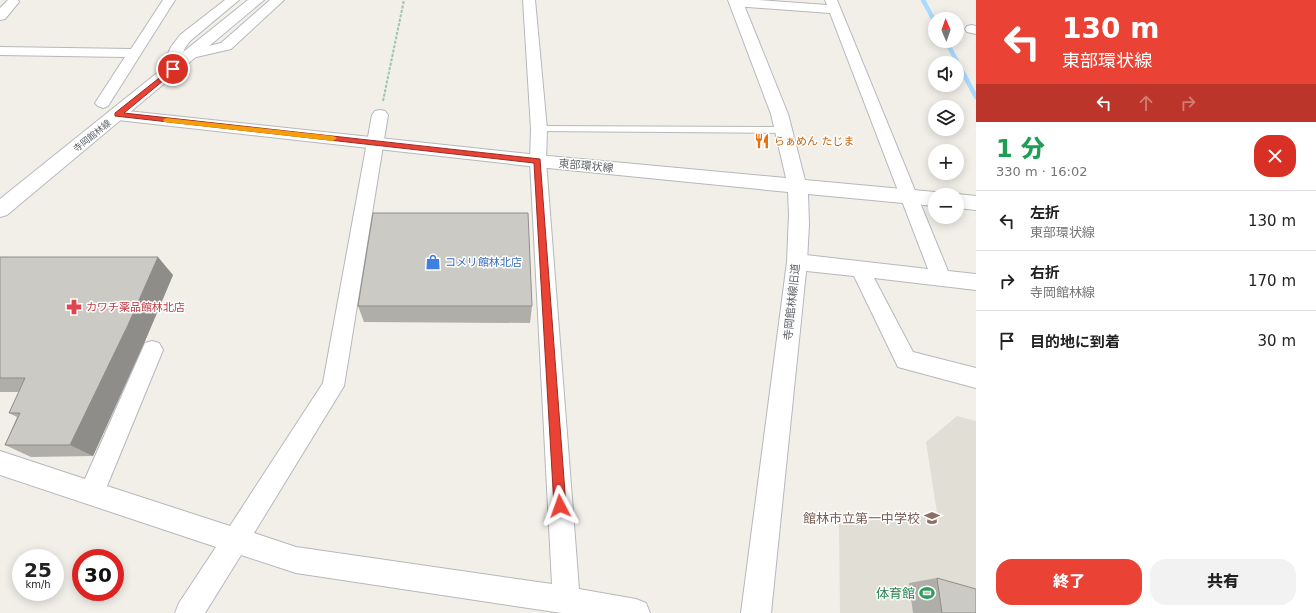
<!DOCTYPE html>
<html lang="ja">
<meta charset="utf-8">
<style>
:root{--surface:#fff;--page:#f2f2f2;--text:#222;--muted:#767676;--line:#e0e0e0;--accent:#ea4335}
body{margin:0;font-family:"DejaVu Sans","Noto Sans JP",sans-serif;background:var(--page);color:var(--text);height:100vh;display:flex;flex-direction:column;font-size:15px;white-space:nowrap}
*{box-sizing:border-box;margin:0}
p{font-size:13px;color:var(--muted)}
.icon{flex:none;width:22px;height:22px;fill:none;stroke:currentColor;stroke-width:2;stroke-linecap:round;stroke-linejoin:round}
.map{position:relative;flex:1;overflow:hidden}
.details{display:flex;flex-direction:column;background:var(--surface);width:340px}
.details>*{flex:none}
.banner{background:#ea4335;color:#fff;overflow:hidden}
.needle{width:26px;rotate:358deg}
.fabs{position:absolute;left:928px;top:12px;display:grid;gap:8px}
.fabs a{display:grid;place-items:center;width:36px;height:36px;border-radius:50%;background:var(--surface);box-shadow:0 2px 10px #0003;font-size:20px}
.speed{position:absolute;left:12px;top:549px;display:flex;gap:8px;font-size:20px;font-weight:700;text-align:center}
.speed>*{display:grid;place-content:center;width:52px;height:52px;border-radius:50%;background:var(--surface);box-shadow:0 2px 10px #0003;line-height:1}
.speed small{font-size:10px;font-weight:400}
.speed .limit{border:6px solid #d22;background:#fff;color:#111}
.pin{position:absolute;display:grid;place-items:center;width:34px;height:34px;color:#fff;margin:-17px;border:2px solid #fff;border-radius:50%;box-shadow:0 1px 4px #0007}
.me{position:absolute;width:44px;margin:-22px;rotate:356deg;stroke-linejoin:round;filter:drop-shadow(0 0 3px #0008)}
.turn{display:flex;align-items:center;gap:14px;height:84px;padding:0 20px;font-size:18px}
.turn .icon{width:52px;height:52px;stroke-width:2.5}
.turn b{display:block;font-size:28px;line-height:34px}
.lanes{display:flex;align-items:center;height:38px;padding:0 20px;background:#0003;justify-content:center;gap:20px;direction:ltr}
.lanes .off{opacity:.35}
.round{display:grid;place-items:center;flex:none;width:42px;height:42px;border-radius:16px;background:var(--page)}
.head{display:flex;align-items:center;justify-content:space-between;height:68px;padding:0 20px}
h1{font-size:24px;font-weight:800;line-height:30px;color:#1e9e55}
.cta{display:flex;gap:8px;margin-top:auto;padding:8px 20px}
.cta a{flex:1;height:46px;border-radius:16px;background:var(--accent);color:#fff;font-size:16px;font-weight:800;line-height:46px;text-align:center}
.cta a+a{background:var(--page);color:var(--text)}
ul{padding:0;list-style:none}
li{display:flex;align-items:center;gap:12px;height:60px;padding:0 20px;border-top:1px solid var(--line)}
li div{flex:1}
li b{display:block;font-size:15px}
li em{font-style:normal}
main{display:flex;flex:1;min-height:0}
.map>svg:first-child{display:block}
</style>
<main>
<div class="map">
<svg width="976" height="613" viewBox="0 0 976 613">
<rect width="100%" height="100%" fill="#f1efe8"/>
<path fill="#e1ded6" d="M957,416L976,421V613H840L839,524L937,513L926,442Z"/>
<g fill="none" stroke-linecap="round" stroke-linejoin="round">
<g stroke="#aadaff" stroke-width="4.5">
<path d="M923,0L935,22"/>
<path d="M946,41L976,97"/>
</g>
<g stroke="#b5b8bc" stroke-width="2">
<path id="service" d="M539,126L785,127L789,130L785,133L536,131V127Z"/>
</g>
<g stroke="#b5b8bc" stroke-width="2">
<g id="minor">
<path d="M8,0H18L19,2L5,19L0,20V8Z"/>
<path d="M163,0H175L108,106L103,108L98,106L95,103L125,57L0,55V47L131,49Z"/>
<path d="M225,0H239L190,41L185,48L169,80L164,81L159,80L157,77L171,47L180,35Z"/>
<path d="M270,0H284L231,49L192,58L187,57L185,54L187,51L221,43Z"/>
<path d="M523,0H535L547,129L546,161L579,589L636,599L646,603L650,613H562L296,573L241,555L205,613H175L179,603L216,547L0,475V451L85,479L145,343L152,341L159,343L163,350L107,486L230,526L323,383L372,115L375,111L380,110L385,111L388,115L344,386L254,533L296,547L552,584L530,161L531,129Z"/>
<path d="M730,0H758L827,5L825,0H837L948,271L976,274V290L874,278L913,352L976,368V388L898,367L854,276L797,270L790,267L788,262L790,257L797,254L928,269L830,13L735,6L731,5L729,2Z"/>
<path d="M972,25L976,26V34L967,32L965,29L967,26Z"/>
</g>
</g>
<g stroke="#b5b8bc" stroke-width="2">
<g id="tertiary">
<path d="M728,0H742L788,114L805,180L935,192L942,195H935V206L808,194L809,224L807,262L771,613H741L787,262L789,214L788,192L538,167L118,120L112,119L110,115L112,111L118,110L538,155L786,178L771,114Z"/>
<path d="M957,194L976,196V210L957,208V195H954Z"/>
</g>
</g>
<g stroke="#b6babf" stroke-width="2">
<path id="secondary" d="M248,0H264L7,215L0,217V199Z"/>
</g>
<path stroke="#9cc7a9" stroke-width="2" stroke-dasharray="3 1.5" stroke-linecap="butt" d="M383,101L404,0"/>
<use href="#service" fill="#fff" fill-rule="evenodd"/>
<use href="#minor" fill="#fff" fill-rule="evenodd"/>
<use href="#tertiary" fill="#fff" fill-rule="evenodd"/>
<use href="#secondary" fill="#fff" fill-rule="evenodd"/>
</g>
<g fill="#afaea9">
<path d="M0,257L173,275L145,341L93,456L31,457L5,445L17,417L9,413L19,392H0Z"/>
<path d="M358,306H532L530,323L364,322Z"/>
<path d="M937,578L976,613H913L909,583Z"/>
</g>
<path fill="#8f8d8a" d="M158,257L173,275L145,341L93,456L70,445Z"/>
<g fill="#cccac5" stroke="#8f8d8a">
<path d="M373,213H528L532,306H358Z"/>
<path d="M0,257H158L128,325L70,445H5L20,413H9L25,378H0Z"/>
<path d="M937,578L976,589V613H942Z"/>
</g>
<path fill="#ea4335" stroke="#982c22" d="M173,67L176,69L175,71L124,113L540,159L566,506L564,510L560,512L556,510L554,506L534,163L115,116V113Z"/>
<path fill="#f59e0b" d="M166,118L333,136L337,138L333,141L164,122L163,120Z"/>
<defs>
<g id="restaurant-bare" transform="scale(1.2)"><path d="M-5-6h1v4h1v-4h1v4h1v-4h1v5L-1.5 .5V6h-2V.5L-5-1ZM5-6V6H3V1.5H1.5Q1.5-4 5-6Z" fill="#e8710a" stroke="#fff" stroke-width="2.5" paint-order="stroke"/></g>
<g id="shop-bare" transform="scale(1.2)"><path d="M-5-2.5h2.3a2.7 3.5 0 0 1 5.4 0H5L5.5 6h-11ZM-1.5-2.5h3a1.5 2.3 0 0 0-3 0Z" fill="#3f7fe0" stroke="#fff" stroke-width="2.5" paint-order="stroke"/></g>
<g id="pharmacy-bare" transform="scale(1.2)"><path d="M-2-6h4v4h4v4h-4v4h-4v-4h-4v-4h4Z" fill="#e0444e" stroke="#fff" stroke-width="2.5" paint-order="stroke"/></g>
<g id="school-bare" transform="scale(1.2)"><path d="M0-5L7-2L0 1L-7-2ZM-4 1L0 2.5L4 1V4Q0 6-4 4Z" fill="#8d6e63" stroke="#fff" stroke-width="2.5" paint-order="stroke"/></g>
<g id="stadium-bare" transform="scale(1.2)"><path d="M0-5a6.5 5 0 1 0 0 10a6.5 5 0 1 0 0-10ZM-3.5-1.8h7v3.6h-7Z" fill="#2e9e5b" stroke="#fff" stroke-width="2.5" paint-order="stroke"/></g>
</defs>
<g fill-rule="evenodd">
<use href="#restaurant-bare" x="762" y="141"/>
<use href="#shop-bare" x="433" y="262"/>
<use href="#pharmacy-bare" x="74" y="307"/>
<use href="#school-bare" x="932" y="518"/>
<use href="#stadium-bare" x="927" y="593"/>
</g>
<g text-anchor="middle" dominant-baseline="central" stroke-width="3" stroke-linejoin="round" paint-order="stroke">
<g font-size="9" fill="#5f6368" stroke="#fff">
<text transform="translate(92 136) rotate(-39)">寺岡館林線</text>
</g>
<g font-size="11" fill="#c56008" stroke="#fff" text-anchor="start">
<text x="774" y="141">らぁめん たじま</text>
</g>
<g font-size="11" fill="#5f6368" stroke="#fff">
<text transform="translate(586 166) rotate(5)">東部環状線</text>
<text transform="translate(792 302) rotate(-84)">寺岡館林線旧道</text>
</g>
<g font-size="11" fill="#366cbe" stroke="#fff" text-anchor="start">
<text x="445" y="262">コメリ館林北店</text>
</g>
<g font-size="11" fill="#be3a42" stroke="#fff" text-anchor="start">
<text x="86" y="307">カワチ薬品館林北店</text>
</g>
<g font-size="13" fill="#785e54" stroke="#fff" text-anchor="end">
<text x="920" y="518">館林市立第一中学校</text>
</g>
<g font-size="13" fill="#27864d" stroke="#fff" text-anchor="end">
<text x="915" y="593">体育館</text>
</g>
</g>
</svg>
<div class="fabs">
<a><svg class="needle" viewBox="-14 -14 28 28"><path d="M0-13l5 13h-10z" fill="#e53935"/><path d="M0 13l5-13h-10z" fill="#767676"/></svg></a>
<a><svg class="icon" aria-label="sound" viewBox="0 0 24 24"><path d="M4 9h4l5-4v14l-5-4H4zM17 9q2 3 0 6"/></svg></a>
<a><svg class="icon" aria-label="layers" viewBox="0 0 24 24"><path d="M12 4l9 5-9 5-9-5zM3 14l9 5 9-5"/></svg></a>
<a>+</a>
<a>−</a>
</div>
<div class="speed"><div>25<small>km/h</small></div><div class="limit">30</div></div>
<div class="pin" style="left:173px;top:69px;background:#d93025"><svg class="icon" aria-label="arrive" viewBox="0 0 24 24"><path d="M6 21V4h12l-3 4 3 4H6"/></svg></div>
<svg class="me" style="left:560px;top:506px" viewBox="-20 -20 40 40"><path d="M0-17L14 15 0 8-14 15z" fill="#ea4335" stroke="#fff" stroke-width="4"/></svg>
</div>
<section class="details">
<div class="banner">
<div class="turn"><svg class="icon" aria-label="left" viewBox="0 0 24 24"><path d="M17 20v-9H6M10 6l-5 5 5 5"/></svg><div><b>130 m</b>東部環状線</div></div>
<div class="lanes"><svg class="icon" aria-label="left" viewBox="0 0 24 24"><path d="M17 20v-9H6M10 6l-5 5 5 5"/></svg><svg class="icon off" aria-label="ahead" viewBox="0 0 24 24"><path d="M12 20V5M6 11l6-6 6 6"/></svg><svg class="icon off" aria-label="right" viewBox="0 0 24 24"><path d="M7 20v-9h11M14 6l5 5-5 5"/></svg></div>
</div>
<div class="head"><div><h1>1 分</h1><p>330 m · 16:02</p></div><a class="round" style="background:#d93025;color:#fff"><svg class="icon" aria-label="close" viewBox="0 0 24 24"><path d="M6 6l12 12M18 6L6 18"/></svg></a></div>
<ul>
<li><svg class="icon" aria-label="left" viewBox="0 0 24 24"><path d="M17 20v-9H6M10 6l-5 5 5 5"/></svg><div><b>左折</b><p>東部環状線</p></div><em>130 m</em></li>
<li><svg class="icon" aria-label="right" viewBox="0 0 24 24"><path d="M7 20v-9h11M14 6l5 5-5 5"/></svg><div><b>右折</b><p>寺岡館林線</p></div><em>170 m</em></li>
<li><svg class="icon" aria-label="arrive" viewBox="0 0 24 24"><path d="M6 21V4h12l-3 4 3 4H6"/></svg><div><b>目的地に到着</b></div><em>30 m</em></li>
</ul>
<div class="cta"><a>終了</a><a>共有</a></div>
</section>
</main>
